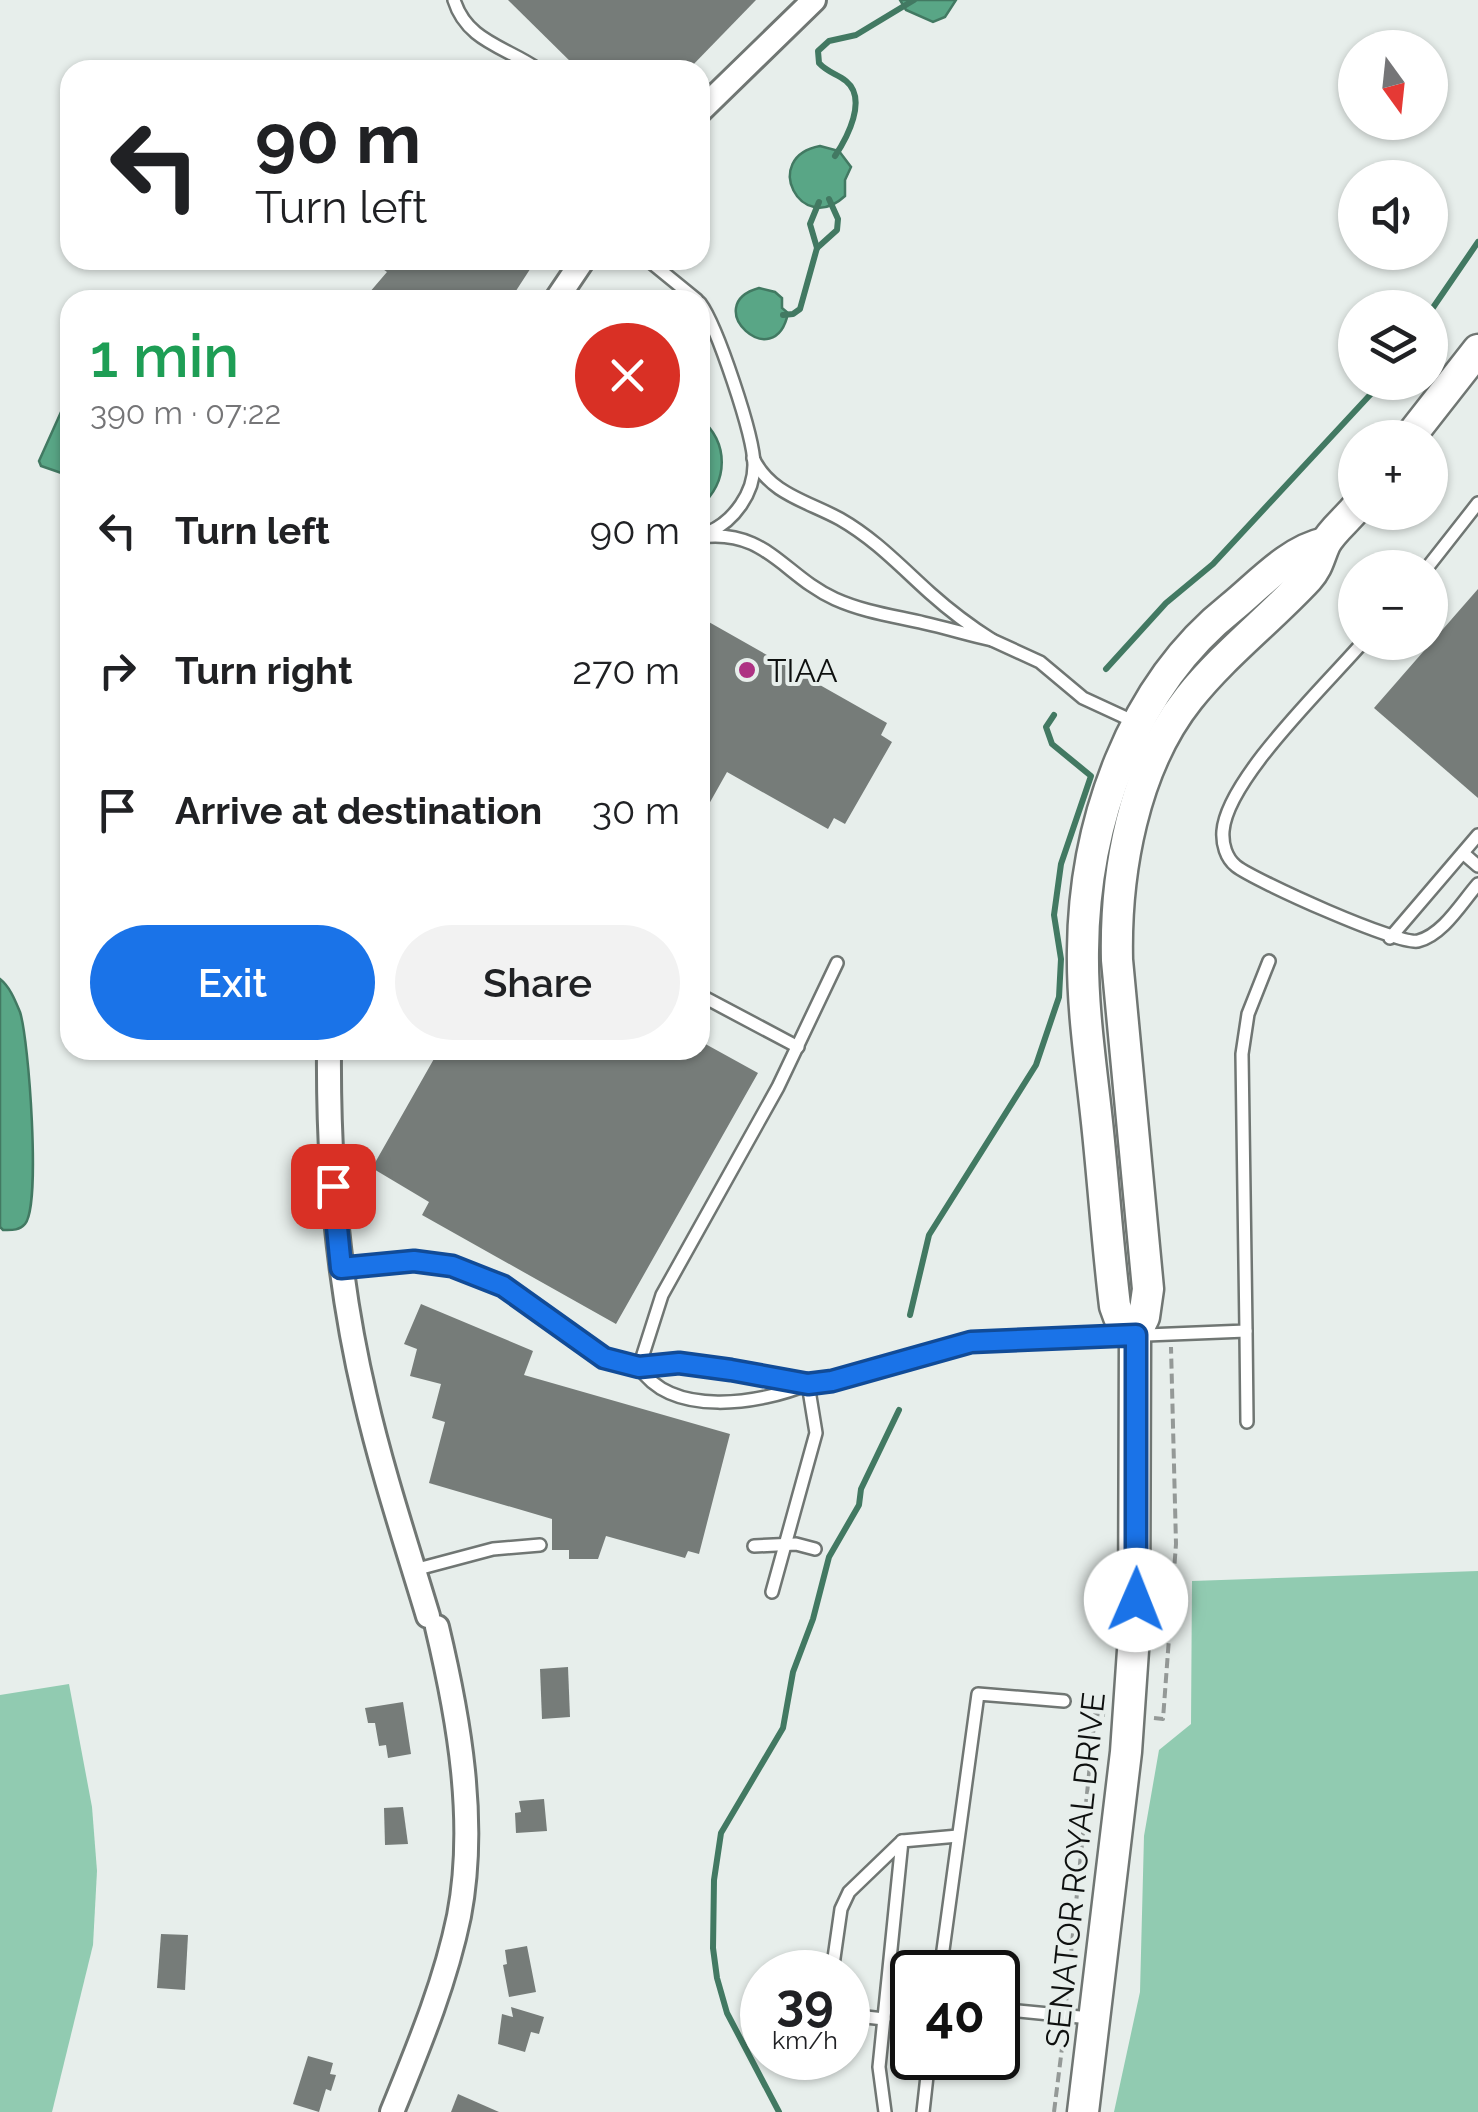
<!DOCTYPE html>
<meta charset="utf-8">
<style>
:root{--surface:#fff;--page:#f2f2f2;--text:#202124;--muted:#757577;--accent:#1a73e8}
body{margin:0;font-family:Raleway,sans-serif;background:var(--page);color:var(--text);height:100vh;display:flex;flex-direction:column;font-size:38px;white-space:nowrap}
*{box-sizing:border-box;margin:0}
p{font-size:32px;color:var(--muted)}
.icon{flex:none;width:55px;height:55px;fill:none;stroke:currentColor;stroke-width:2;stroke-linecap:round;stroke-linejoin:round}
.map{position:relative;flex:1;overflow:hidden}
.sheet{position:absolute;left:60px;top:290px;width:650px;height:770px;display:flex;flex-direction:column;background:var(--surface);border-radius:30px;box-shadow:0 2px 8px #0004}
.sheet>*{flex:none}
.hud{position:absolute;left:60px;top:60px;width:650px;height:210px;border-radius:30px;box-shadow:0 2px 8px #0004;background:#fff;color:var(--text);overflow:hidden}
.needle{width:65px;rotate:165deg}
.fabs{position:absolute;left:1338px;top:30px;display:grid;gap:20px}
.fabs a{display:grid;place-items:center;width:110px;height:110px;border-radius:50%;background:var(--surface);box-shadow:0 2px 8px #0004;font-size:50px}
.speed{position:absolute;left:740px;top:1950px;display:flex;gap:20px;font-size:50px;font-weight:700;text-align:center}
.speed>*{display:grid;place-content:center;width:130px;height:130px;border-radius:50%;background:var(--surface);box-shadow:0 2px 8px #0004;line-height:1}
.speed small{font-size:25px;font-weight:400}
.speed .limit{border:5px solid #111;border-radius:15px;background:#fff;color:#111}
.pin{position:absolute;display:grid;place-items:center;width:85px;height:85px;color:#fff;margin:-42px;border-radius:20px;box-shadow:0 5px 15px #0006}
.me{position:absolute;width:110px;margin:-55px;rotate:1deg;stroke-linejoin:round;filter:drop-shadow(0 0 8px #0008)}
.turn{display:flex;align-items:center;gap:35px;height:210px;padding:0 30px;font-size:45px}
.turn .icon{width:130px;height:130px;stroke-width:2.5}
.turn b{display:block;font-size:70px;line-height:85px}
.round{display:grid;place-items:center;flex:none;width:105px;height:105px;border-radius:52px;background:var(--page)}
.summary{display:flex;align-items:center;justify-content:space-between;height:170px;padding:0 30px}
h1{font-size:60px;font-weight:600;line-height:75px;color:#1e9e55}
.action{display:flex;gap:20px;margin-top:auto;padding:20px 30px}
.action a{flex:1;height:115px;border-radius:60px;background:var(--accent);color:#fff;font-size:40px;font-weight:600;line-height:115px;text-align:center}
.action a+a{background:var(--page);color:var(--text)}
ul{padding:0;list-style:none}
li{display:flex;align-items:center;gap:30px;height:140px;padding:0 30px}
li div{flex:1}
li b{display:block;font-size:38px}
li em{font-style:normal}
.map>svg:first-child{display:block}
</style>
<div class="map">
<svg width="1478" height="2112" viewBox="0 0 1478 2112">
<rect width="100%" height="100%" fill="#e7eeeb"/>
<g fill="#91cbb1">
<path d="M1478,1571V2112H1114L1140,1992L1144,1836L1159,1750L1191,1724L1192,1581Z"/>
<path d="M69,1684L92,1807L97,1871L93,1945L52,2112H0V1695Z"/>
</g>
<g fill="#59a686" stroke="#427962" stroke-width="2.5">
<path d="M900,0H956L945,17L933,22L906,10Z"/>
<path d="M820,146L839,151L851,167L845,180V196C801,237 760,157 820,146Z"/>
<path d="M759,288L775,292L782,298V308L788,313C775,377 698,305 759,288Z"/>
<path d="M70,392V476L41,466L39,461Z"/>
<path d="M700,419C729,440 729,484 700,506Z"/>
<path d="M0,979C10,987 15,1000 20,1012C29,1040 41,1205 25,1224C19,1231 11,1230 3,1230L0,1227Z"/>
</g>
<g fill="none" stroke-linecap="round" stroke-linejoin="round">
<g stroke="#427962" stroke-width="6">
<path d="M835,156C847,138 868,99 846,81C837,74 827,72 819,63L818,51L829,41L856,35L914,0"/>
<path d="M817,248L810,224L819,202"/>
<path d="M1430,312L1478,242"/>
<path d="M783,315L793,314L800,309L817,248L837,230L838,219L829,199"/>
<path d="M1106,669L1166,603L1213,564L1382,382"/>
<path d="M910,1315L929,1235L1036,1065L1059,997L1061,959L1054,915L1061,864L1091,776L1052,744L1046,727L1054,715"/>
<path d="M779,2112L727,2013L717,1978L713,1948L714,1880L721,1833L783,1728L793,1672L813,1619L829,1557L859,1505L861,1489L899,1410"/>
</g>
</g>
<g fill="#767c79">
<path d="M508,0H756L688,70H579Z"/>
<path d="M370,260H536L510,300H363L387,272Z"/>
<path d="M1478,589V798L1374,708Z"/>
<path d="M700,617L887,723L881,735L892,742L845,824L834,818L828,829L727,772L700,820Z"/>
<path d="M700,1041L758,1073L616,1324L422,1215L429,1202L372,1168L439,1050H700Z"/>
<path d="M421,1304L533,1351L524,1375L730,1434L699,1554L688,1551L685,1558L606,1536L598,1559H569V1550H552V1519L429,1483L445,1422L432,1418L441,1384L410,1376L417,1349L404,1344Z"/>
<path d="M568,1667L570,1717L542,1719L540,1669Z"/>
<path d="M403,1702L411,1754L388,1758L386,1745L379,1746L375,1723H368L365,1708Z"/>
<path d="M544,1799L547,1831L516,1833L515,1813L521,1812L519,1801Z"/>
<path d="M403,1807L408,1844L385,1845L384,1808Z"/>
<path d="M161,1934L188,1935L185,1990L157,1988Z"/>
<path d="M527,1946L536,1992L509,1997L503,1965L507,1964L505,1950Z"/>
<path d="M511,2007L544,2017L539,2034L531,2032L525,2052L498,2044L502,2014L513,2017Z"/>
<path d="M308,2056L333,2063L330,2074L336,2075L331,2091L326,2089L319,2112L293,2104Z"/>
<path d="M458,2094L499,2112H451Z"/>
</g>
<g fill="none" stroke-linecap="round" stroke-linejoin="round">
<g stroke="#707673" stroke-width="16">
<g id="service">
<path d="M454,0C467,42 507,47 539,70"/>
<path d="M648,260L697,300"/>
<path d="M700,303C717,326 754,436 754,465C754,493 734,521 709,532"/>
<path d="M700,537C766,528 784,576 835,599C864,612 894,616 924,623C947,628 969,635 992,640C970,626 949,610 930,593C900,566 875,539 840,519C807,501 770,494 753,458"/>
<path d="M1427,568L1478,503"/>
<path d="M992,640L1040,662L1083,698L1135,722"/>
<path d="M1363,642C1327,684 1227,779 1223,831C1222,844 1226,858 1236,866C1255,881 1400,946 1418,941C1443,935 1462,902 1478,884"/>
<path d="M1463,853L1478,866"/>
<path d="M1390,938L1478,835"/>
<path d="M700,995L798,1047"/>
<path d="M341,1267C418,1256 476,1261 539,1310C574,1337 594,1359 639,1367L662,1295L778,1087L837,963"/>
<path d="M1246,1331L1247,1422"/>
<path d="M663,1363L731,1370L808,1384C760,1404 672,1418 639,1367Z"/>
<path d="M754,1546L796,1544L815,1549"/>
<path d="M414,1570L493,1549L540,1545"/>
<path d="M772,1592L816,1433L808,1384L832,1381L971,1342L1246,1331L1242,1054L1248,1014L1269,961"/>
<path d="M832,1972L841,1909L849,1892L902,1841"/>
<path d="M940,1972L978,1694L1064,1701"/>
<path d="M998,2009L1090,2018"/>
<path d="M848,2015L884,2019"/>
<path d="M885,2112L879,2067L902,1841L958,1836"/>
<path d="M923,2112L929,2058"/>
</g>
</g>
<g stroke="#707673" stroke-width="28">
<g id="minor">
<path d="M700,111L814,0"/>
<path d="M556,300L583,260"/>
<path d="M329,1050C328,1167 338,1283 365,1397C382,1471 406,1543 428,1616"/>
<path d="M392,2112C418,2048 445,1984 459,1916C477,1822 459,1719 437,1627"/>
</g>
</g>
<g stroke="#707673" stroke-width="35">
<g id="tertiary">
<path d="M1409,438L1478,350"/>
<path d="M1135,1335L1119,1317L1115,1306C1108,1248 1104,1190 1098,1132C1092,1072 1082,1011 1083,950C1084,824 1131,687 1232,607C1260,584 1289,551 1325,543"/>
<path d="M1083,2112L1126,1752L1134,1636L1135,1335L1144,1317L1148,1289L1117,960C1115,873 1133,768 1189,698C1224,654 1270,619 1308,578C1318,567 1319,557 1325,544C1331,532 1346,520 1355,509"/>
</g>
</g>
<g stroke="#949997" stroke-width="4" stroke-dasharray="10 5" stroke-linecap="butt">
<path d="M1154,1718L1163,1719L1176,1544L1171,1347"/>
<path d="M1066,2003L1095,1714L1105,1715"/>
<path d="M1054,2112L1064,2032"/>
</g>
<use href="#service" stroke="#fff" stroke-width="11"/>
<use href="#minor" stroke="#fff" stroke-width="22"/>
<use href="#tertiary" stroke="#fff" stroke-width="30"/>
</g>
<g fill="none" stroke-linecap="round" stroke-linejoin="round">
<g stroke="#114b97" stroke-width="25">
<path id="route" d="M333,1186L341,1268L414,1261L452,1266L503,1286L604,1358L639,1367L679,1363L731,1370L808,1384L832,1381L971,1342L1136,1335V1600"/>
</g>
<use href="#route" stroke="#1a73e8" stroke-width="18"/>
</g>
<circle fill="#ae3283" stroke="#e7eeeb" stroke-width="4" cx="747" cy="670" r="10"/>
<g text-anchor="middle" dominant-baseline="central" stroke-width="8" stroke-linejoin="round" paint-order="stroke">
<g font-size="32" fill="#0e100f" stroke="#e7eeeb" text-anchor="start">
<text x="767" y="670">TIAA</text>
</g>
<g font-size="32" fill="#0e100f" stroke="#e7eeeb">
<text transform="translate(1075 1870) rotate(-84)">SENATOR ROYAL DRIVE</text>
</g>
</g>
</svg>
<div class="fabs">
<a><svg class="needle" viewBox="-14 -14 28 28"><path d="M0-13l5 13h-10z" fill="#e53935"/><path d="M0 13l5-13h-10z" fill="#757577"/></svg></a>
<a><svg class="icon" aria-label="sound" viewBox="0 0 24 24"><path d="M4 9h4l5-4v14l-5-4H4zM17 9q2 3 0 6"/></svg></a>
<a><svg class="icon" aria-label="layers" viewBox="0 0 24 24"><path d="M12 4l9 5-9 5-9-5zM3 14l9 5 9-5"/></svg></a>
<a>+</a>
<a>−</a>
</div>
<div class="speed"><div>39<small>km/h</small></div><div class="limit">40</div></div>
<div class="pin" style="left:333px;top:1186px;background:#d93025"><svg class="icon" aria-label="arrive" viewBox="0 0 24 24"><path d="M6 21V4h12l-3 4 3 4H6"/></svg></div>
<svg class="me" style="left:1136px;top:1600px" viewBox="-20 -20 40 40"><circle r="19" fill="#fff"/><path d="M0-13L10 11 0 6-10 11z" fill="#1a73e8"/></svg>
<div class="hud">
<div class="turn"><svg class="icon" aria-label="left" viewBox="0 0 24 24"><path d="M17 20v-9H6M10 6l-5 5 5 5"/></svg><div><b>90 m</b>Turn left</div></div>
</div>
<section class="sheet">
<div class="summary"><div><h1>1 min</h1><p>390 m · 07:22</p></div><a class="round" style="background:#d93025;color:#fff"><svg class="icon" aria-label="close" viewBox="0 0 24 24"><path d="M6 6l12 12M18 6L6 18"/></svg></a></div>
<ul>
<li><svg class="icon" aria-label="left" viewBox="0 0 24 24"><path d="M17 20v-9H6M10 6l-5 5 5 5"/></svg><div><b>Turn left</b></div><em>90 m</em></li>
<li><svg class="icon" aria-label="right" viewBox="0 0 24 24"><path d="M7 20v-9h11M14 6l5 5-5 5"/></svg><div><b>Turn right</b></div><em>270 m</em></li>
<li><svg class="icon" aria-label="arrive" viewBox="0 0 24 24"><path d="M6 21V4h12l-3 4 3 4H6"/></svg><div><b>Arrive at destination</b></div><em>30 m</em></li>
</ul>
<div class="action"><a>Exit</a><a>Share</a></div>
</section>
</div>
